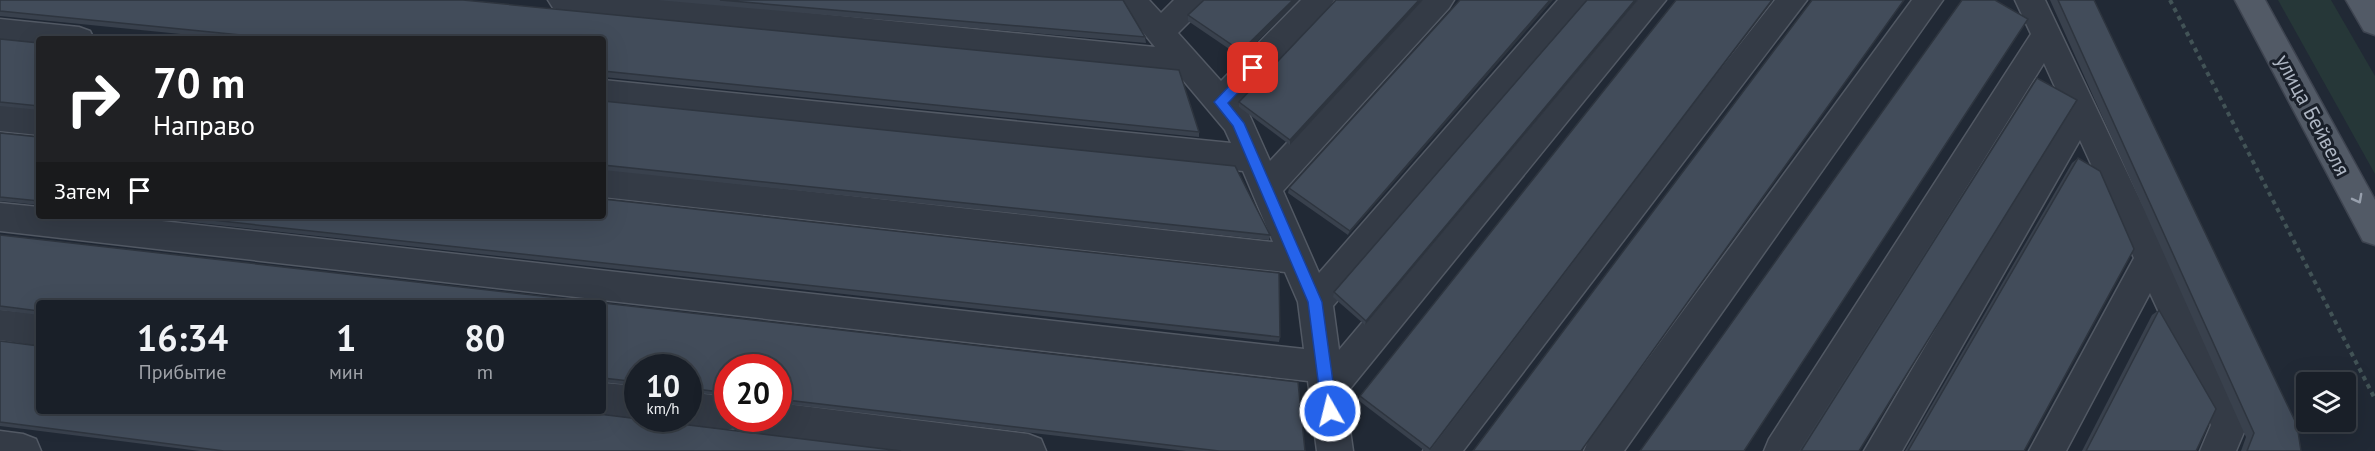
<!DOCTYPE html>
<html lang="ru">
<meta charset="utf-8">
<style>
:root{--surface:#191f28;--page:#262c34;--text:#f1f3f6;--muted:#9fa2a8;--line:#373d45}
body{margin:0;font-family:"PT Sans",sans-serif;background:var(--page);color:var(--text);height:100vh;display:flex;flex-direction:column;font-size:22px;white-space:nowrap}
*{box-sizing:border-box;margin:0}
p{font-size:20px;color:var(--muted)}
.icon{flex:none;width:33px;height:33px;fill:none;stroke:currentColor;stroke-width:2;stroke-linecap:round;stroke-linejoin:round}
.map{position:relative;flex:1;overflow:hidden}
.side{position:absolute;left:36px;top:300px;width:570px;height:114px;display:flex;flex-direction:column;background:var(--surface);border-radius:6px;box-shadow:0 6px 24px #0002,0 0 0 2px var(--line)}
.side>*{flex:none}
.top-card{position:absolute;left:36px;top:36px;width:570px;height:183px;border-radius:6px;box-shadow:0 6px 24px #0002,0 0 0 2px var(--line);background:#202124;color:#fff;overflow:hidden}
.controls{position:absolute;left:2296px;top:372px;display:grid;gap:12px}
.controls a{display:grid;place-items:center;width:60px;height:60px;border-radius:6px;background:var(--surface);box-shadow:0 6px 24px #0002,0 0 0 2px var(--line);font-size:30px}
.speed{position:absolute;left:624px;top:354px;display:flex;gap:12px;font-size:30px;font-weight:700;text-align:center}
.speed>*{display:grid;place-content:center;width:78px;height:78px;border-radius:50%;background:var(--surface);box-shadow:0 6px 24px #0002,0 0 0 2px var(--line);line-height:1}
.speed small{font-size:15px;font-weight:400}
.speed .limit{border:9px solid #d22;background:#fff;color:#111}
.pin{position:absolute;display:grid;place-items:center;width:51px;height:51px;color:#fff;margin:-26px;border-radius:12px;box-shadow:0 3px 9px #0006}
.me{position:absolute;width:66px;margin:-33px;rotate:352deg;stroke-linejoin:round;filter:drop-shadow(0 0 4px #0008)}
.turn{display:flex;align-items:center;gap:21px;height:126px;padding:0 18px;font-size:27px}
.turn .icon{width:78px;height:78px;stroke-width:2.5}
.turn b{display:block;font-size:42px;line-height:51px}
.then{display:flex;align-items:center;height:57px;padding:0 18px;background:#0003;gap:12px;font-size:22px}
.eta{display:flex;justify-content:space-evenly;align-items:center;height:102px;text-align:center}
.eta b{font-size:36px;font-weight:600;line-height:42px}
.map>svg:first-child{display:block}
</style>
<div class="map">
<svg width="2375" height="451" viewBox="0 0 2375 451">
<rect width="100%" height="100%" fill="#212935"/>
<path fill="#263738" d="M2278,0H2331L2375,76V174Z"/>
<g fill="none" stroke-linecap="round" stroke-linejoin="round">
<g stroke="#525964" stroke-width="3">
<g id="minor">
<path d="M548,0H678L1155,47L1117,0H1149L1161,13L1174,0H1208L1203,8L1178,33L1221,81L1301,0H1334L1329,8L1239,102L1249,114L1270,161L1421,0H1454L1449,8L1283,191L1319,273L1558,0H1590L1585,8L1333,306L1339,350L1634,0H1666L1345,395L1353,451H1317L1308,381L0,231V203L39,207V216H117L1304,349L1298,302L1285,272L603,197V169L1273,242L1243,171L603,104V80L1231,143L1225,130L1177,73L563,11L553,8Z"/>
<path d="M1775,0H1807L1463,451H1423L1428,439Z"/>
<path d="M1912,0H1943L1624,451H1584L1589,439Z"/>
<path d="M2015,0H2045L2247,425L2236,451H2200L2211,425L2150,293L2066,451H2029L2134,258L2080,140L1902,451H1864L2065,109L2044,63L1802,451H1764L1769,439L2031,34Z"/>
<path d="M0,19L79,27L90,31L94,39H39V47L0,43Z"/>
<path d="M0,105L39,109V135L0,131Z"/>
<path d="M0,310L39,314V346L0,340Z"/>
<path d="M603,383L638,386V418H641L638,420L603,415L591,411H603Z"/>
<path d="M688,392L728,397V418H744L741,426C721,434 695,428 675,421L674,418H688Z"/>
<path d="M778,403L1028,434L1041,439L1046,451H891L762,435L749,430L744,418H778Z"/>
<path d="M0,431L23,434L36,439L41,451H0Z"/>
</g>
</g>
<g stroke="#3e4450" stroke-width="3">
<g id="major">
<path d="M2235,0H2265L2375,200V245L2363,241Z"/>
<path d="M2346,0H2375V35L2364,31Z"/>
</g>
</g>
<path stroke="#425356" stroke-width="4" stroke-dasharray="4.5 4.5" stroke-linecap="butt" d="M2170,0L2375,399"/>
<use href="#minor" fill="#343b46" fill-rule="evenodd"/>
<use href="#major" fill="#525a66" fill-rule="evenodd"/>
</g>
<g fill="#39414d">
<path d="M0,0H463L1179,70L1199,132V137L603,77V39H231L0,16Z"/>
<path d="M657,0H1123L1145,37L1146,43Z"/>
<path d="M1204,0H1298L1241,57L1188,21V15Z"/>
<path d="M1336,0H1423L1290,145L1239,107V102Z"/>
<path d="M1460,0L1348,235L1288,193L1289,188Z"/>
<path d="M1587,0H1638L1365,325L1333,297L1334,292Z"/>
<path d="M1676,0H1773L1430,451H1425L1358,400L1360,396Z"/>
<path d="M2050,0H2094L2301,451H2241L2246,437Z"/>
<path d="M0,39L39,43V110L0,106Z"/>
<path d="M2037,78L1859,451H1799L2032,84Z"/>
<path d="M603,101L1270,235L1269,240L603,170Z"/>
<path d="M0,133L39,137V205L0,201Z"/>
<path d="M2078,158L2024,451H1905L2072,163Z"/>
<path d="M136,216H603L1280,337L1279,342Z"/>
<path d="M0,235L39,303V315L0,310Z"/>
<path d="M603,303L1305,451H1186L778,403V368H728V396L688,392V368H638V386L603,382Z"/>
<path d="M2159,310L2196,451H2082L2152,315Z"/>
<path d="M0,341L901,451H200L0,426Z"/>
</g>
<g fill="#2e353f">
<path d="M1293,0H1298L1241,57V51Z"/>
<path d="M1419,0H1423L1290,145V140Z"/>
<path d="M1550,0H1553L1348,235L1350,231Z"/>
<path d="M1635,0H1638L1365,325L1366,321Z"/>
<path d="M1772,0H1773L1429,451L1430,449Z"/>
</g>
<g fill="#424c5a" stroke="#2e353f" stroke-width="1.5">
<path d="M0,0H463L1179,70L1199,132L603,71V39H282L0,11Z"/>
<path d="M720,0H1123L1145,37Z"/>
<path d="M1204,0H1293L1241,51L1188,15Z"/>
<path d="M1336,0H1419L1290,140L1239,102Z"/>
<path d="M1460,0H1550L1350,231L1289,188Z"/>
<path d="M1587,0H1635L1366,321L1334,292Z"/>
<path d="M1676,0H1772L1430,449L1360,396Z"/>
<path d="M1812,0H1904L1581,451H1473Z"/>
<path d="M1962,0H1995L2028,19L1744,451H1640Z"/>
<path d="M2058,0H2094L2297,425L2301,451H2247L2254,433Z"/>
<path d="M0,39L39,43V106L0,102Z"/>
<path d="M2037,78L2077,100L1859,451H1801Z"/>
<path d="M603,101L1235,166L1270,235L603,165Z"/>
<path d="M0,133L39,137V201L0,197Z"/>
<path d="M2078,158L2100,171L2134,249L2024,451H1908Z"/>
<path d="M603,199L1279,273L1280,337L175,216H603Z"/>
<path d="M0,235L603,303H39V311L0,306Z"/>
<path d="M603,303L1298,382L1305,451H1219L778,399V368H728V393L688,388V368H638V382L603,378Z"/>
<path d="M2159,310L2216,409L2196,451H2086Z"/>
<path d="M0,341L39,346V411H574L901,451H224L0,422Z"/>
</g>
<defs><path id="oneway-chevron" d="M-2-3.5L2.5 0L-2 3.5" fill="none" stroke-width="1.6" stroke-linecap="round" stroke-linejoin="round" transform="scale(1.5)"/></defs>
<use stroke="#979fac" href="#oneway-chevron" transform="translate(2358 199) rotate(62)"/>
<path fill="#2563eb" stroke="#184099" stroke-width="1.5" d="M1253,63L1260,68L1258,72L1228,103L1244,123L1322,302L1337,411L1335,416L1330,418L1325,416L1322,411L1308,302L1233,126L1214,102L1249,65Z"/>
<g text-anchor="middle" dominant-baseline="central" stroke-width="6" stroke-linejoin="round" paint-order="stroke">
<g font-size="21" fill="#aeb6c3" stroke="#1a202a">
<text transform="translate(2313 115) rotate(62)">улица Бейвеля</text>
</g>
</g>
</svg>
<div class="controls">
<a><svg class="icon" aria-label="layers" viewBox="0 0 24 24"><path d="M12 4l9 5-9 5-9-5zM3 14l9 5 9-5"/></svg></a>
</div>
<div class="speed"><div>10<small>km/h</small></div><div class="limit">20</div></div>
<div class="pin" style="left:1253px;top:68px;background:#d93025"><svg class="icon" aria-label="arrive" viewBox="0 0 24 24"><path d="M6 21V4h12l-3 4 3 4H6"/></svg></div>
<svg class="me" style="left:1330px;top:411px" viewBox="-20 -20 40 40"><circle r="17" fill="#2563eb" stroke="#fff" stroke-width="3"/><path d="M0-11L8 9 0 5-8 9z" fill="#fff"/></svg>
<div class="top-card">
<div class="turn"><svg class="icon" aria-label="right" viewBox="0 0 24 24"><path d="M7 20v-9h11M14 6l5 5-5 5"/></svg><div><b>70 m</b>Направо</div></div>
<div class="then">Затем<svg class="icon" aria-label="arrive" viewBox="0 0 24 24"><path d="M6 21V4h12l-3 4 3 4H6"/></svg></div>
</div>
<section class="side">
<div class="eta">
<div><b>16:34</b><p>Прибытие</p></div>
<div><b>1</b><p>мин</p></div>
<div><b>80</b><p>m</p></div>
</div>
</section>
</div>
